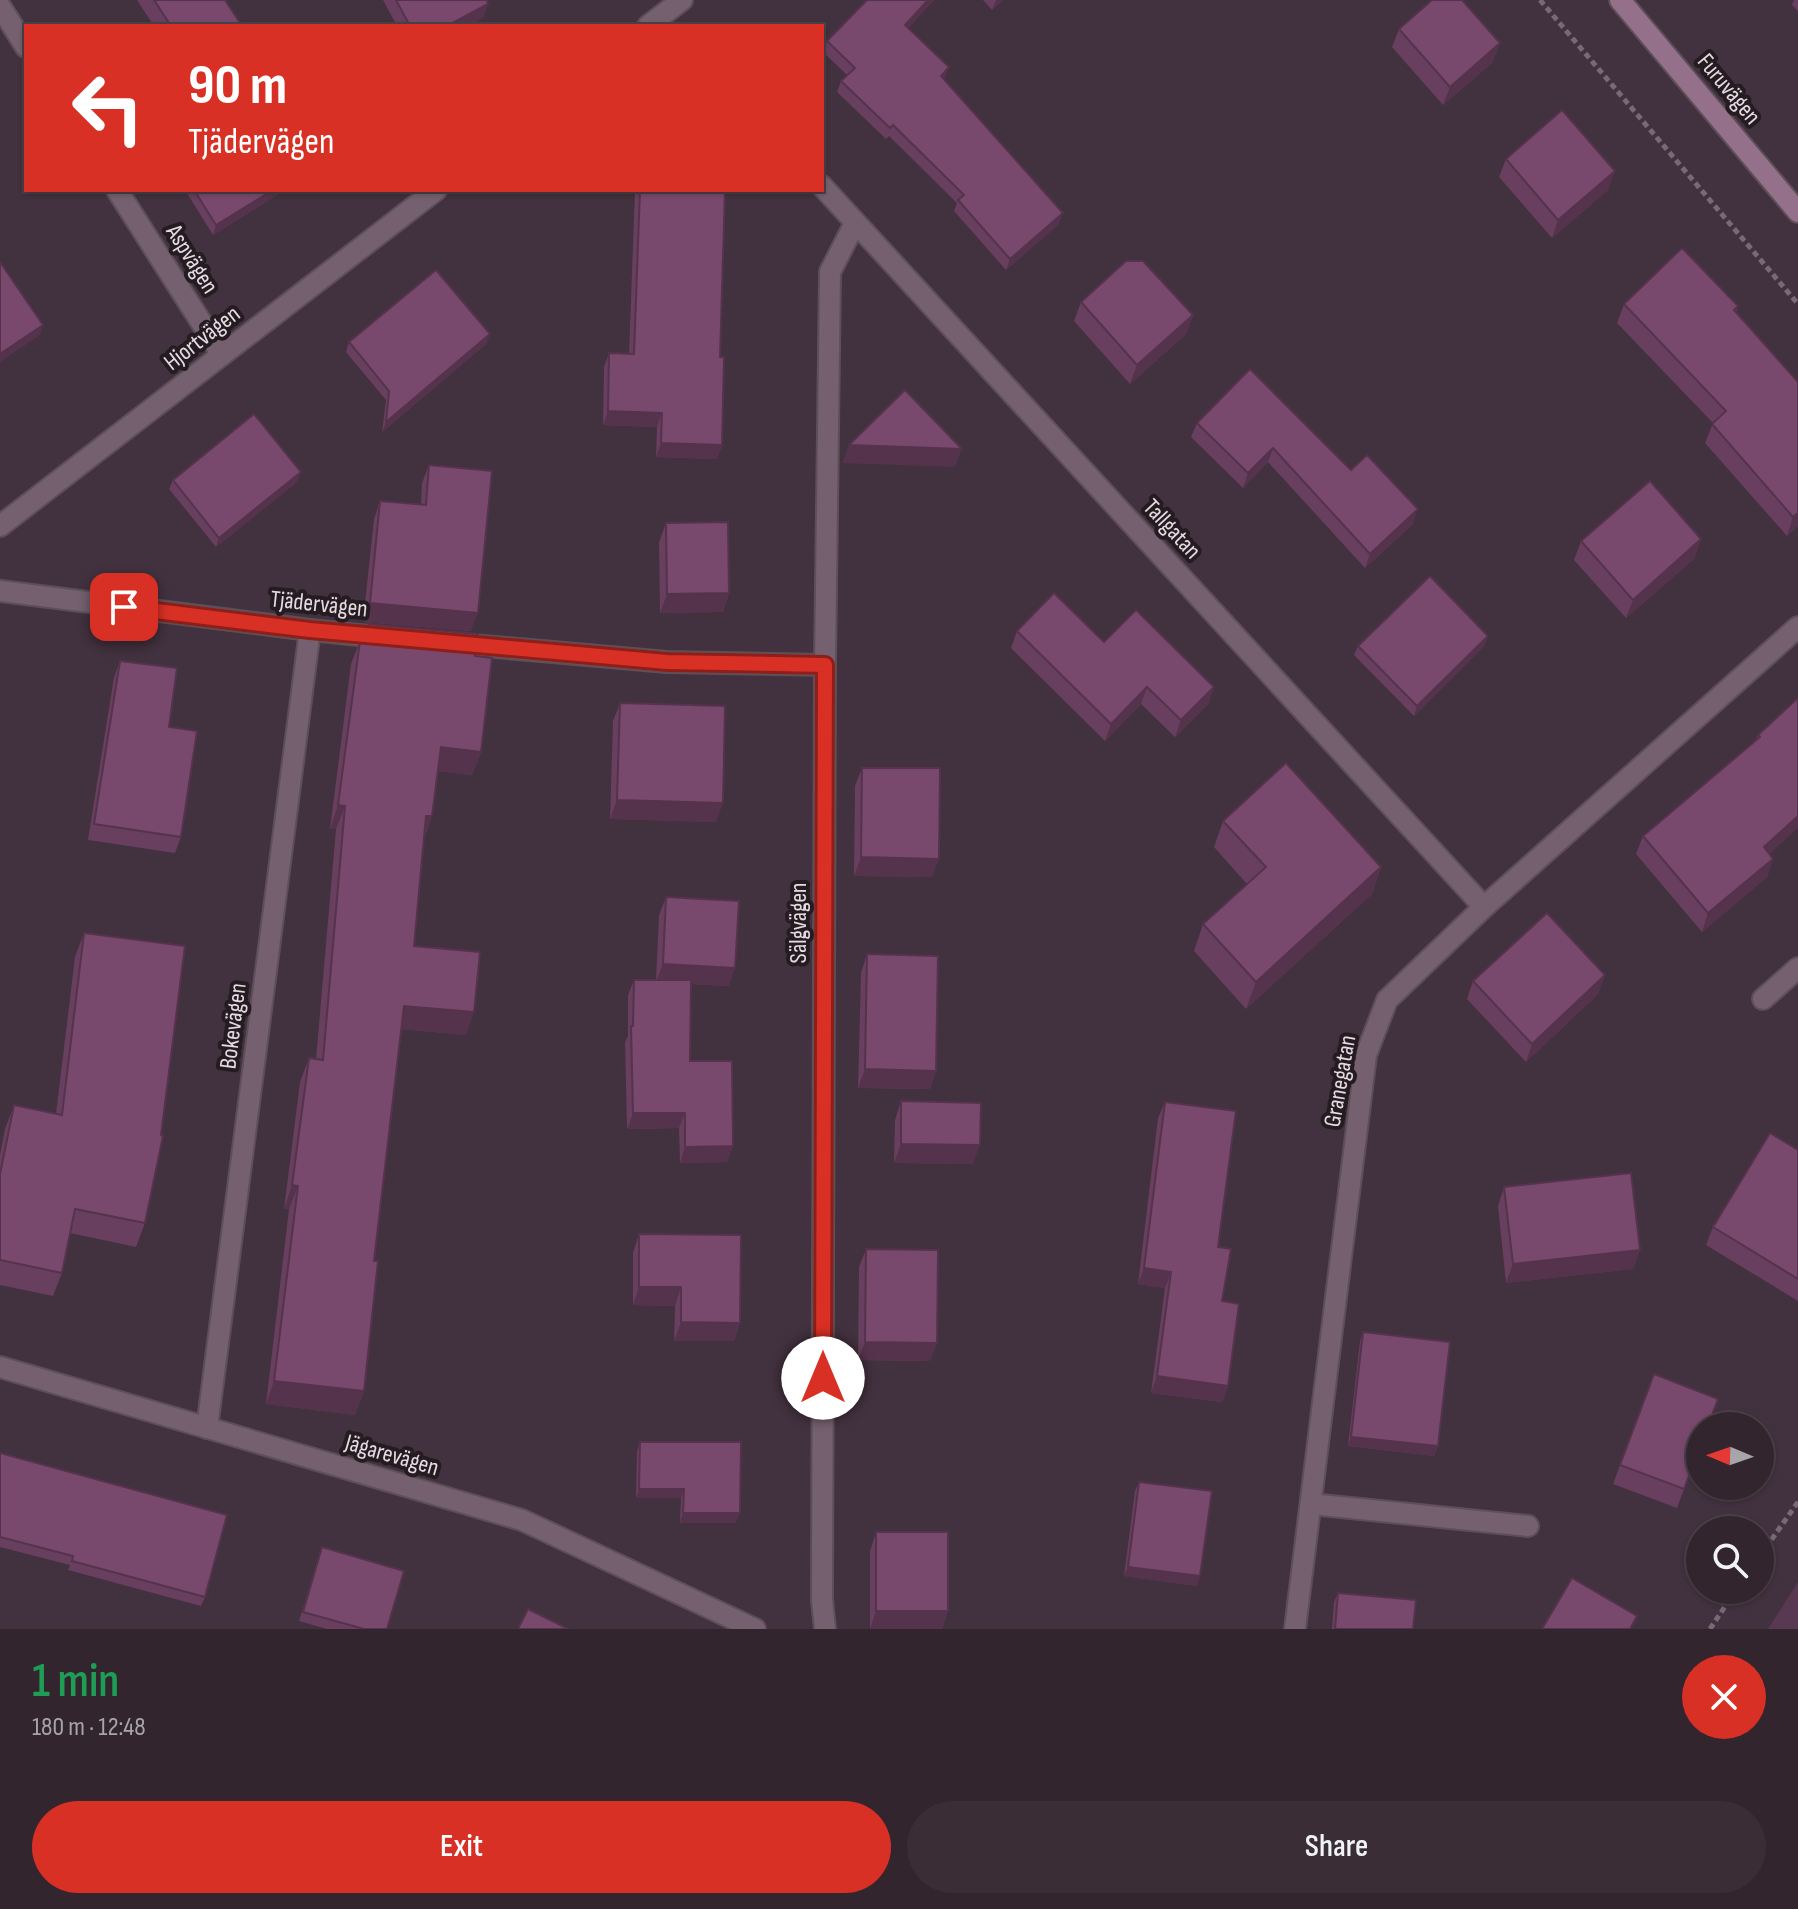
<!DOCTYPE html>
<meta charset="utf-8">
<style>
:root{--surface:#32252e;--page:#3a2d36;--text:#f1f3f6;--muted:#a8a5aa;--line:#4d424a;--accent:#d93025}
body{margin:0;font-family:"Sofia Sans Condensed",sans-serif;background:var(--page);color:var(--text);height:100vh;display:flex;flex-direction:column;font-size:30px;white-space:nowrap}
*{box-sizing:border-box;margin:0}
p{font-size:26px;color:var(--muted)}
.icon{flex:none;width:44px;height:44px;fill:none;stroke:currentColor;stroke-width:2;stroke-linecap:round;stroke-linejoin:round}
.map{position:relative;height:1629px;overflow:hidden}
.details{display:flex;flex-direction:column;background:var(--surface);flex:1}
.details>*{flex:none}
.hud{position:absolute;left:24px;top:24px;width:800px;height:168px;border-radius:0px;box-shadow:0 2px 6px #0004,0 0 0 2px var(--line);background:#d93025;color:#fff;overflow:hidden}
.needle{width:52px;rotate:272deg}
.fabs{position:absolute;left:1686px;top:1412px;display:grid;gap:16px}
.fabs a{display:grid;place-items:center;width:88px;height:88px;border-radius:50%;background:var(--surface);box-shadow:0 2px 6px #0004,0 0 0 2px var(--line);font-size:40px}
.pin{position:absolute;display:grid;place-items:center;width:68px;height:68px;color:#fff;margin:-34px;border-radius:16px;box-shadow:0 4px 12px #0006}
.me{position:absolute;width:88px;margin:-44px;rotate:0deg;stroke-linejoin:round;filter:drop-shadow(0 0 6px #0008)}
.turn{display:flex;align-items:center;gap:28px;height:168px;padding:0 32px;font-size:36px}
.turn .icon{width:104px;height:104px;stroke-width:2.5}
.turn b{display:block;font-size:56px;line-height:68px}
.round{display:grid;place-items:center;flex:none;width:84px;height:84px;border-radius:42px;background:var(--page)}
.head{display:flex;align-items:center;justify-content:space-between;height:136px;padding:0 32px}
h1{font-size:48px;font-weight:600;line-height:60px;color:#1e9e55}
.action{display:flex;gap:16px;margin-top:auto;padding:16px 32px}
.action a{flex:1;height:92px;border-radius:48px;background:var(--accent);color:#fff;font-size:32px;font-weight:600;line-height:92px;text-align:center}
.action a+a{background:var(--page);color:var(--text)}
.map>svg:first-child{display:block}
</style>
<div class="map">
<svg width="1798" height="1629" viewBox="0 0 1798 1629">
<rect width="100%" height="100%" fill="#42313e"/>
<path fill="#593951" d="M1798,1582V1629H1768Z"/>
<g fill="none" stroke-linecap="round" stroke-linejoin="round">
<g stroke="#5d4f59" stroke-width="24">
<g id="lane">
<path d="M1763,999L1798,968"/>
<path d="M1311,1504L1528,1526"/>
</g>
</g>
<g stroke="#5d4f59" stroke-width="24">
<g id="street">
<path d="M0,6L26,47"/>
<path d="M648,26L682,0"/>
<path d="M822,186L1484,907"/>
<path d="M117,190L222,355"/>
<path d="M0,526L436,190"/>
<path d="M0,591L310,630L389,638"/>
<path d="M449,643L667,662L825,665"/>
<path d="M0,1367L522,1520L755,1629"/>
<path d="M207,1428L310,630"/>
<path d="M825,1629L822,1600L825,665L830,272L855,223"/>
<path d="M1295,1629L1366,1055L1387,1000L1484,907L1798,627"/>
</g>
</g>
<g stroke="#5d4f59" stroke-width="24">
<path id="secondary" d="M1620,0L1798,212"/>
</g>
<g stroke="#786974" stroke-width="5" stroke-dasharray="6 4" stroke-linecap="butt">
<path d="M1540,0L1798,304"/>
<path d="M1760,1556L1798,1502"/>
<path d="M1710,1629L1736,1590"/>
</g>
<use href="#lane" stroke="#74606e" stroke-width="20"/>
<use href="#street" stroke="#74606e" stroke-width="20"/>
<use href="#secondary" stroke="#94708a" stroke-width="20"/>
</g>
<g fill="#683f5e">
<path d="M137,0H225L242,26H154Z"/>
<path d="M383,0H487L488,4L483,18L469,26H397Z"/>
<path d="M867,0H934L908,28L944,79L1059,224L1006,270L954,211L957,203L889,136L886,139L837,92L841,81L847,75L823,52L827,41Z"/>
<path d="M983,0H1003L992,10Z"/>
<path d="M1794,0H1798V11L1792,5Z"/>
<path d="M1399,29L1493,62L1443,105L1392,47Z"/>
<path d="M1506,159L1608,190L1552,238L1499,177Z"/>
<path d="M185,190H285L213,235Z"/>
<path d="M635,190H725L720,357L722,445L717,459L656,457L657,427L603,425L604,367L609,353L629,354Z"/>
<path d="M1081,302L1193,315L1186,334L1130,384L1074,321Z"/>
<path d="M1624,304L1738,306L1736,312L1798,382V526L1787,536L1705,443L1713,423L1617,323Z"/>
<path d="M490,334L486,344L382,432L386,400L346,352L349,342Z"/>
<path d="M1197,423L1351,470L1413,524L1365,568L1268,462L1243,488L1191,437Z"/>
<path d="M429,465L471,631L363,622L374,519L380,501L421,504L422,483Z"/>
<path d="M173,480L297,482L216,547L169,489Z"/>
<path d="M666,523L729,593L723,612L660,613L659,542Z"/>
<path d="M1581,541L1695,558L1626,618L1574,560Z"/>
<path d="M369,624L475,656L481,752L472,775L438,771L432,816L424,839L414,946L466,1035L402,1029L374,1261L364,1391L355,1415L266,1404L289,1209H284L300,1082L309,1058L316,1059L336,829H330L351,664L360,641H363Z"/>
<path d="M1017,631L1104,642L1214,687L1208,704L1175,737L1141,704L1105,741L1011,648Z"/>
<path d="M1488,636L1484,646L1414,716L1354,655L1358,646Z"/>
<path d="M120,661L169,727L181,837L175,853L88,840L114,677Z"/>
<path d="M1798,698L1770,854L1773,859L1767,877L1702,932L1636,854L1643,836L1755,741L1758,735Z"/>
<path d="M620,703L716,822L610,819L613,721Z"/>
<path d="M862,768L932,877L854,876L855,786Z"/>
<path d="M1223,821L1381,867L1372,894L1246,1009L1194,951L1203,924L1247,884L1214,847Z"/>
<path d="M666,897L729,986L691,984L690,1061L733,1146L727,1162L680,1163L679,1128L627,1129L625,1042L628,1036V995L634,980H656L659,915Z"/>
<path d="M84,933L145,1223L136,1247L70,1233L62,1273L53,1296L0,1285V1155L5,1129L14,1105L56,1114L75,957Z"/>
<path d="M867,954L936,1071L930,1089L858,1088L861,973Z"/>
<path d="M1605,975L1598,994L1526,1062L1467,999L1473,981Z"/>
<path d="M901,1101L973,1164L894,1163L895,1120Z"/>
<path d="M1165,1102L1218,1247L1228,1386L1222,1402L1151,1393L1165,1288L1138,1284L1158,1118Z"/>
<path d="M1798,1150V1301L1706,1245L1713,1227Z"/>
<path d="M1504,1187L1640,1250L1633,1269L1506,1283L1498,1206Z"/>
<path d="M639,1234L740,1323L734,1341H674L675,1306L633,1305V1253Z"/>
<path d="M866,1249L930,1361L858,1360L859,1267Z"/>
<path d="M1363,1332L1438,1446L1434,1456L1348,1446L1360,1341Z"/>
<path d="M1654,1374L1700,1447L1677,1508L1613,1484Z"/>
<path d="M640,1442L736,1523H680L681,1498H636L637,1451Z"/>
<path d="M0,1453L205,1597L201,1606L68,1570L70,1565L0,1547Z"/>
<path d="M1139,1482L1197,1586L1124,1576L1135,1491Z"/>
<path d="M876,1532L948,1611L942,1629H870V1551Z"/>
<path d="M322,1547L387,1629H327L299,1621Z"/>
<path d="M1338,1593L1413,1629H1332L1334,1602Z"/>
</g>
<g fill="#55334c">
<path d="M928,0H934L901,36L905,25Z"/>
<path d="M996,0H1003L992,10Z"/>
<path d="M488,4L483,18L469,26H447Z"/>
<path d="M1500,43L1493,62L1443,105L1450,87Z"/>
<path d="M949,67L945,78L937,87L941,76Z"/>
<path d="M1615,171L1608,190L1552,238L1558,220Z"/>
<path d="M273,190H285L213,235L216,225Z"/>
<path d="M1063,213L1059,224L1006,270L1010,259Z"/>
<path d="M1193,315L1186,334L1130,384L1137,365Z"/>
<path d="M43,325L40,335L0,362V354Z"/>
<path d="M490,334L486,344L382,432L386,422Z"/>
<path d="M608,411L662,413L657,427L603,425Z"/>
<path d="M661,443L722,445L717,459L656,457Z"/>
<path d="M849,445L962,449L955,467L842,463Z"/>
<path d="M1273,448L1268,462L1243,488L1248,473Z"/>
<path d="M301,472L297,482L216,547L219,538Z"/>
<path d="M1418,509L1413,524L1365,568L1370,554Z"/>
<path d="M1798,513V526L1787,536L1793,517Z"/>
<path d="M1701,539L1695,558L1626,618L1633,600Z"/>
<path d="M729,593L723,612L660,613L667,594Z"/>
<path d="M370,603L478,613L471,631L363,622Z"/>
<path d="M1488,636L1484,646L1414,716L1417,706Z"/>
<path d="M1147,687L1141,704L1105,741L1111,724Z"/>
<path d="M1214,687L1208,704L1175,737L1181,720Z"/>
<path d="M441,747L481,752L472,775L432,770Z"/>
<path d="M617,800L723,803L716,822L610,819Z"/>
<path d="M338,805L345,806L336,829H330Z"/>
<path d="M426,816H432L423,840Z"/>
<path d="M1798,816V828L1757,866L1764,847Z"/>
<path d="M861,857L939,859L932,877L854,876Z"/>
<path d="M1773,859L1767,877L1702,932L1708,913Z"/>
<path d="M1381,867L1372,894L1246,1009L1256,982Z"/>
<path d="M663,964L735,968L729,986L656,982Z"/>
<path d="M1605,975L1598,994L1526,1062L1532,1044Z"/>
<path d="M404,1006L474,1012L466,1035L396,1029Z"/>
<path d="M865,1069L936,1071L930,1089L858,1088Z"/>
<path d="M633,1113H685L679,1128L627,1129Z"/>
<path d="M901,1144L980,1145L973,1164L894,1163Z"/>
<path d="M733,1146L727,1162L680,1163L685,1147Z"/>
<path d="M292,1185L298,1186L289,1209H284Z"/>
<path d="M1640,1250L1633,1269L1506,1283L1513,1264Z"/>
<path d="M1144,1268L1171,1272L1165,1288L1138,1284Z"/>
<path d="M639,1287H681L675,1306L633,1305Z"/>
<path d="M681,1322L740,1323L734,1341H674Z"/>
<path d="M865,1342L937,1343L930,1361L858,1360Z"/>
<path d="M1157,1376L1228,1386L1222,1402L1151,1393Z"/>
<path d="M274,1381L364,1391L355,1415L266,1404Z"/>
<path d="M1351,1437L1438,1446L1434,1456L1348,1446Z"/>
<path d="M639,1489H684L681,1498H636Z"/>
<path d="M683,1513H740L736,1523H680Z"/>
<path d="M1128,1567L1200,1576L1197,1586L1124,1576Z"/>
<path d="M876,1611H948L942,1629H870Z"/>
</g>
<g fill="#79496d" stroke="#55334c" stroke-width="2">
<path d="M154,0H225L242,26H171Z"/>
<path d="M396,0H487L488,4L447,26H410Z"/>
<path d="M867,0H928L905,25L949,67L941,76L1063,213L1010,259L958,200L964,195L893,125L890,128L841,81L855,68L827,41Z"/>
<path d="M1432,0H1462L1500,43L1450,87L1399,29Z"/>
<path d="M1562,110L1615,171L1558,220L1506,159Z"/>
<path d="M194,190H273L216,225Z"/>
<path d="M640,190H725L720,357H724L722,445L661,443L662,413L608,411L609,353L634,354Z"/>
<path d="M1682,248L1738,306L1734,310L1798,382V513L1793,517L1712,424L1726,411L1624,304Z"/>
<path d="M1126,261H1143L1193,315L1137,365L1081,302Z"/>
<path d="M0,262L43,325L0,354Z"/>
<path d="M436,270L490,334L386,422L389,391L349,342Z"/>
<path d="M1250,369L1351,470L1367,455L1418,509L1370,554L1273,448L1248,473L1197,423Z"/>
<path d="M905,390L962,449L849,445Z"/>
<path d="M254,414L301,472L219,538L173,480Z"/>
<path d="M429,465L492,471L478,613L370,603L380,501L426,505Z"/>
<path d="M1650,481L1701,539L1633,600L1581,541Z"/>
<path d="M728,522L729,593L667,594L666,523Z"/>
<path d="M1430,576L1488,636L1417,706L1358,646Z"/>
<path d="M1054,593L1104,642L1136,610L1214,687L1181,720L1147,687L1111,724L1017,631Z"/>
<path d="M369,624L478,634L475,656L492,658L481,752L441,747L432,816H426L414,946L480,952L474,1012L404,1006L374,1261H378L364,1391L274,1381L298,1186L292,1185L309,1058L323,1060L345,806L338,805L360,641L367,642Z"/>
<path d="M120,661L177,668L169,727L197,731L181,837L94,824Z"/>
<path d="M1798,698V816L1764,847L1773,859L1708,913L1643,836L1760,737L1758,735Z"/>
<path d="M620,703L725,706L723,803L617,800Z"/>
<path d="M1286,763L1381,867L1256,982L1203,924L1266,867L1223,821Z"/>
<path d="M862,768H940L939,859L861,857Z"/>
<path d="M666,897L739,901L735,968L663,964Z"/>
<path d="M1547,913L1605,975L1532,1044L1473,981Z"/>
<path d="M84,933L185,946L161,1135L163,1136L145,1223L75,1209L62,1273L0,1260V1174L14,1105L62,1115Z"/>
<path d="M867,954L938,956L936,1071L865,1069Z"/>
<path d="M634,980H691L690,1061H732L733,1146L685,1147V1113H633L631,1026H633Z"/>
<path d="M901,1101L981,1103L980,1145L901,1144Z"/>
<path d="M1165,1102L1236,1111L1218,1247L1231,1249L1222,1301L1239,1304L1228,1386L1157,1376L1171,1272L1144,1268Z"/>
<path d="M1770,1133L1798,1150V1279L1713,1227Z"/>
<path d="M1631,1173L1640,1250L1513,1264L1504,1187Z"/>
<path d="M639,1234L741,1235L740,1323L681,1322V1287H639Z"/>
<path d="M866,1249L938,1250L937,1343L865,1342Z"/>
<path d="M1363,1332L1450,1342L1438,1446L1351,1437Z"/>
<path d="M1654,1374L1718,1399L1708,1426H1700V1446L1684,1489L1620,1465Z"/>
<path d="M640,1442H741L740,1513H683L684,1489H639Z"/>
<path d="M0,1453L227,1515L205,1597L72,1561L73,1556L0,1537Z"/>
<path d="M1139,1482L1212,1491L1200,1576L1128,1567Z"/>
<rect x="876" y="1532" width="72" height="79"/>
<path d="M322,1547L404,1571L387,1629H364L303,1612Z"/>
<path d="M1572,1578L1637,1616L1630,1629H1542Z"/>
<path d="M1338,1593L1416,1600L1413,1629H1335Z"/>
<path d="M528,1609L568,1629H518Z"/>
</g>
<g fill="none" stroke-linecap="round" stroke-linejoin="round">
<g stroke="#8d1f18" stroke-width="20">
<path id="route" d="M124,607L310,630L667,662L825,665L823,1378"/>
</g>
<use href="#route" stroke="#d93025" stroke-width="14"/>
</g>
<g text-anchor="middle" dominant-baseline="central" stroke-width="8" stroke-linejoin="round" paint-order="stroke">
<g font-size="24" fill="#e7dbe3" stroke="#241c21">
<text transform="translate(1729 89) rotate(50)">Furuvägen</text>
<text transform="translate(192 259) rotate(58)">Aspvägen</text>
<text transform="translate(202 338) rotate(-38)">Hjortvägen</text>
<text transform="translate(1172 529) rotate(47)">Tallgatan</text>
<text transform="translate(319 604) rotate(6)">Tjädervägen</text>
<text transform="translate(798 923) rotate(-90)">Sälgvägen</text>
<text transform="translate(233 1026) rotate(-83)">Bokevägen</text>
<text transform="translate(1340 1081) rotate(-80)">Granegatan</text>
<text transform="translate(392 1455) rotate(16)">Jägarevägen</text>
</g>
</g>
</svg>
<div class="fabs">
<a><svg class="needle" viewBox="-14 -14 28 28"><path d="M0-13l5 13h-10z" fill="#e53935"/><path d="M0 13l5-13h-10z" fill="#a8a5aa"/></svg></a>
<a><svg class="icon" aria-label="search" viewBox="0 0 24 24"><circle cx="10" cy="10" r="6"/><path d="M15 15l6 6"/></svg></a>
</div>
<div class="pin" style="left:124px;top:607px;background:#d93025"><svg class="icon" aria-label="arrive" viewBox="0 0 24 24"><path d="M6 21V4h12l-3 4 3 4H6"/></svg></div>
<svg class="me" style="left:823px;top:1378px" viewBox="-20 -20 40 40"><circle r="19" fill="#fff"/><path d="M0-13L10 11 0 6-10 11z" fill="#d93025"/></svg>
<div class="hud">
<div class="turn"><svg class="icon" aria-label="left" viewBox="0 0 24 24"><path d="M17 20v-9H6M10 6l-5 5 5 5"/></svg><div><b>90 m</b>Tjädervägen</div></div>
</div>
</div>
<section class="details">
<div class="head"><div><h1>1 min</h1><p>180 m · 12:48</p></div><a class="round" style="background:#d93025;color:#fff"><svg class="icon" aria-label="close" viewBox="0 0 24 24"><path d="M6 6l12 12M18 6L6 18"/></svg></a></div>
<div class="action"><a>Exit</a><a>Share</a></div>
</section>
